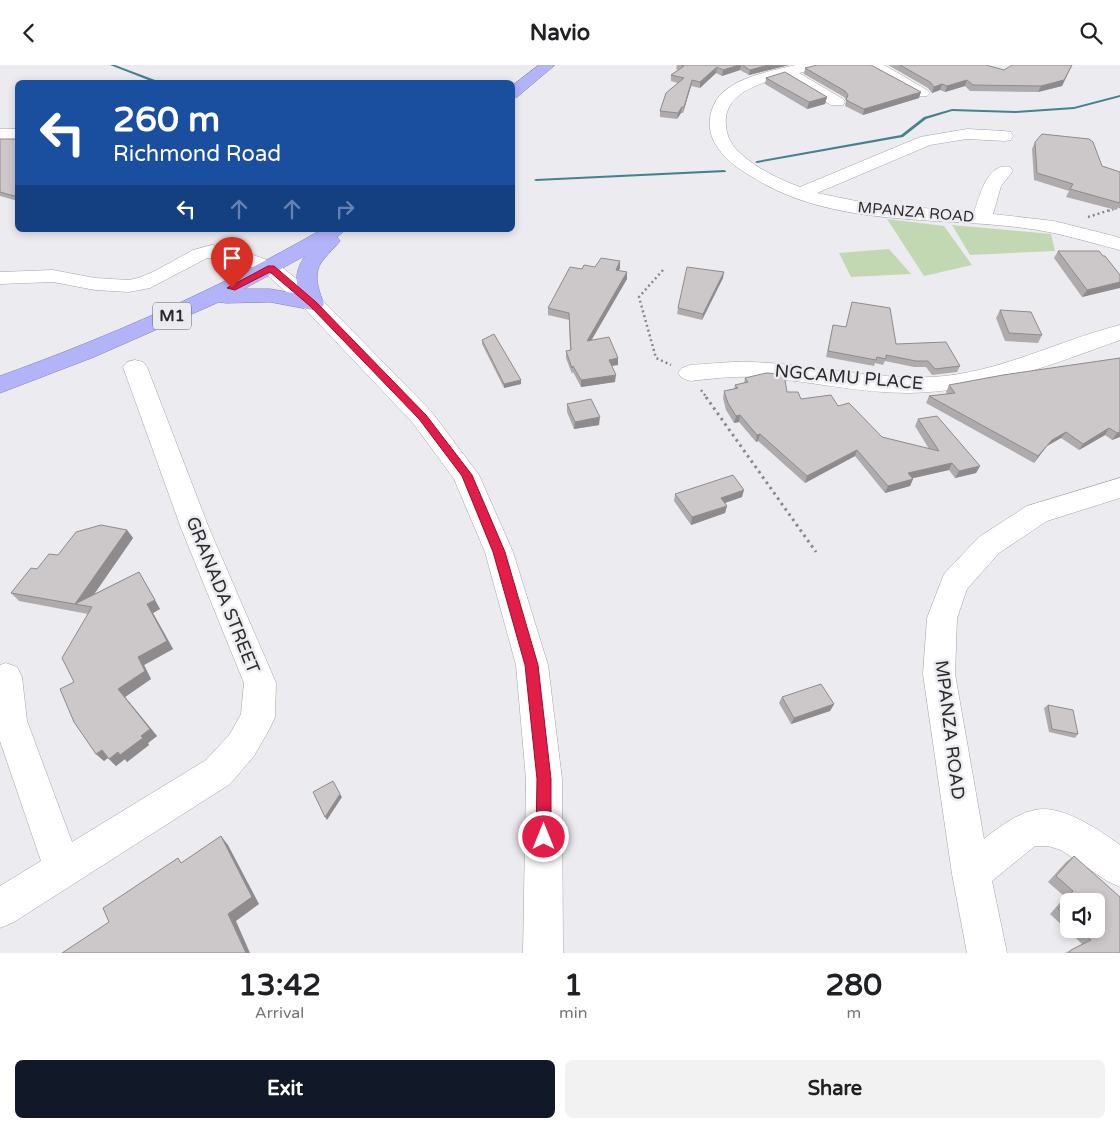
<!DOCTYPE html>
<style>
:root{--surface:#fff;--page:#f2f2f2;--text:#202124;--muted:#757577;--accent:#111827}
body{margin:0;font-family:"Varela Round",sans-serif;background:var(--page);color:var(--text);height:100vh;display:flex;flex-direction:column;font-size:19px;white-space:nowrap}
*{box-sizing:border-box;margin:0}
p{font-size:16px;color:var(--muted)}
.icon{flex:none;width:28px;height:28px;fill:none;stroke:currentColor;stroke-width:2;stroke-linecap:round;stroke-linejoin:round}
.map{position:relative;height:888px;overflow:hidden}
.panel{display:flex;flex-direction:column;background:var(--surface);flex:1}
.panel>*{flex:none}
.guide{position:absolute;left:15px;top:15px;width:500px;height:152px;border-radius:8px;box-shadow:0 2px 8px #0003;background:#1a4fa0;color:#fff;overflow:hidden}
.buttons{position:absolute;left:1060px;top:828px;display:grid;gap:10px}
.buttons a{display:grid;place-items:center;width:45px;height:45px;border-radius:8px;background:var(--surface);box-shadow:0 2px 8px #0003;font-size:25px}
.pin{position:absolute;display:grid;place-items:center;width:42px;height:42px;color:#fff;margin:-51px -21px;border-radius:50% 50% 50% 0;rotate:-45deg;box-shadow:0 0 5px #0007}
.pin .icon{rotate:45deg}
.me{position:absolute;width:55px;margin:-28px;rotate:0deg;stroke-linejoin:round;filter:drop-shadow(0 0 4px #0008)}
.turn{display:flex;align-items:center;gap:18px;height:105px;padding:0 15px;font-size:22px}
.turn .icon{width:65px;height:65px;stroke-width:2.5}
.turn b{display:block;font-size:35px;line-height:42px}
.lanes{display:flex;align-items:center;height:48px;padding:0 15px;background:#0003;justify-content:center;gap:25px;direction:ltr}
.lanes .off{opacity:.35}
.eta{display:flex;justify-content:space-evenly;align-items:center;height:85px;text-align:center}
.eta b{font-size:30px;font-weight:700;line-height:35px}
.cta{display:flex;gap:10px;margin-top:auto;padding:10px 15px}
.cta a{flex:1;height:58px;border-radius:8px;background:var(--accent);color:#fff;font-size:20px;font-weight:700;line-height:58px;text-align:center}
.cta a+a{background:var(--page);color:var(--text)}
header{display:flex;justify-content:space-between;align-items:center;height:65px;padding:0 15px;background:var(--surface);font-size:22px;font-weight:700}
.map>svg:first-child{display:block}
</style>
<header><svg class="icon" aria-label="back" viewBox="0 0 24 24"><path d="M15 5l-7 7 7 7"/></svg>Navio<svg class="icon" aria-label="search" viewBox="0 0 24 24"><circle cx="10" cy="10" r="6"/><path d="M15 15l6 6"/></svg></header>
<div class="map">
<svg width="1120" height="888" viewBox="0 0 1120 888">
<rect width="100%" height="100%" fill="#ececf0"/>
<g fill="#c2d8b3">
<path d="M887,154L944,161L972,200L924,211Z"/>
<path d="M952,160L1051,169L1055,186L970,190Z"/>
<path d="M889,184L911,209L851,212L839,188Z"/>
</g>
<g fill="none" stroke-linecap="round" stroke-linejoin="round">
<g fill="#46828c" fill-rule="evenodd">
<path d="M110,0H115L163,18H156Z"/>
<path d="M1120,30V32L1074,44L1015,48L952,46L926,54L903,72L757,98L755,97L757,96L901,70L924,52L952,44L1015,46L1074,42Z"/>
<path d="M724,105L726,106V107L536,116L534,115L536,114Z"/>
</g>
<g stroke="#a4a4a8" stroke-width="1">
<g id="minor">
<path d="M796,0H822L820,3L799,8L843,34L845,37L843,40H831L784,12C759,18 722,29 726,61C727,72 732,81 740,88C757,104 779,114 800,122L920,72L967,64L1005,66L1011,67L1013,71L1011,75L1005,76L967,74L930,80L817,128L871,139L974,147C980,131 987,97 1010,102L1013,106L1001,121L993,149L1054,156L1114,171L1120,173V185C1088,177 1057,167 1024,163C933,151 830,163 749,110C737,103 726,95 718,83C707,68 707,50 717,34C733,12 771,6 796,0Z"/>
<path d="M866,0H884L927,25L930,28L927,31H917L868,3Z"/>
<rect x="0" y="64" width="18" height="10"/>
<path d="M212,180L234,183L278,199L321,234L431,346L479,410L513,487L548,600L562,714L563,888H523L526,714L516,600L485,487L454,414L413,358L305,244L264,207L234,195L226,193H207L150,223L129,227L95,225L53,217L0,219V207L53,205L95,213L129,215L138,213L153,207L193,185Z"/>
<path d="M1120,260V275C1051,300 982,327 908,328C855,328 803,314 750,312C730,311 710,314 690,316L682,313L678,308L682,303L690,300C710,299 731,296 751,297C812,299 872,315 933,312C999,308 1057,276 1120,260Z"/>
<path d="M135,295L143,297L147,302L209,463L276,618L275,652L270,663L254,691L230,719L14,857L0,863V821L41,796L0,676V600L6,598L17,602L22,612L27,656L72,777L206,695L230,669L241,649L244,618L181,463L123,302L127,297Z"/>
<path d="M1120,413V433L1047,456L999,488L967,524L957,553L955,609L984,774C999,762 1016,749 1035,745C1062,739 1099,765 1120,780V822L1107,816L1061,785L1048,781H1035L992,816L1007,888H967L952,809L923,609L927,553L944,509L979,472L1027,441Z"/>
</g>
</g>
<g stroke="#8383b1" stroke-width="1">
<g id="highway">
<path d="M539,0H555L517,32L512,33V21Z"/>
<path d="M321,165H345L337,172L340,176C335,183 329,187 324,194C312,207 318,224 324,239L321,244L313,245L270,237L226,238L219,237L94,292L0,328V311C111,271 218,224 321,165ZM305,191C296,204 295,214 299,229L270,224H244Z"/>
</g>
</g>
<path stroke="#88888b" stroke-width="2" stroke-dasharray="1 2.5" stroke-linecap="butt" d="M1109,146L1120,142"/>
<g stroke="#88888b" stroke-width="2.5" stroke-dasharray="2 3" stroke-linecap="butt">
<path d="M1088,152L1113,144"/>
<path d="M663,205L639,232L656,293L671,300"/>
<path d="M701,325L707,333"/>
</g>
<path stroke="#88888b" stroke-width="3" stroke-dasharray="2.5 4" stroke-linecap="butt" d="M706,332L816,487"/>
<use href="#minor" fill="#fff" fill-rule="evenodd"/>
<use href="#highway" fill="#b2b3f8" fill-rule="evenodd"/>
</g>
<g fill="#afabad" fill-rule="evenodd">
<path d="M677,0H789L749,10L740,5L722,11L716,8L700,23L691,21L683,48H681L677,54L660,52V46L678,18L671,16V10L678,5L676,4Z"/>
<path d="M888,0H986L1004,5L1072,0L1062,21L1038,27L970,26L965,21L945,27L940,25L932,28L928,23Z"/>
<path d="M805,3L919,33L863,50L845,41L846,35L844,32L804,9Z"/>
<path d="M766,13L827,32L825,39L807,44L765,19Z"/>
<path d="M0,74H18V136L0,131Z"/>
<path d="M1035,77L1120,107V141L1116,145L1066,132L1069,126L1034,115L1032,84Z"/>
<path d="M1058,186L1103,191L1120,210V222L1082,232L1054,193Z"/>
<path d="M595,202L620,203L618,206L627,214L591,275L618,293V300L612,301L615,317L581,322L573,307L572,309L566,293V286L570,285L569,255L548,250V243L582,204Z"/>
<path d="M723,213L702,255L677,249L678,243Z"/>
<path d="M852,237L896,279L960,301L957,307L932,310L926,302H914L885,296L883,300L875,298L874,301L826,292L833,260L846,262Z"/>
<path d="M1000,245L1042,270L1038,278L1005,276L996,253Z"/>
<path d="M482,275L521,319L504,323L482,279Z"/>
<path d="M1120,293V372L1112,375L1105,370L1079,385L1061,373L1047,381L1034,398L926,338L929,331L947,329L946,327L949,320Z"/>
<path d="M745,313L787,327L801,334L838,341L882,372L929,384L915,361L918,354L980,401L976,408L955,413L949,405L913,413V414L910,421L885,428L855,391L805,418L758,376L756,377L739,357L734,358L726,345L723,333L724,326L734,324L735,320L744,318Z"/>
<path d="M567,339L599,360L574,364L567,347Z"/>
<path d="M675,429L742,432L725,438L727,441L725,448L691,460L674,436Z"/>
<path d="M127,465L133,473L94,529L139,507L160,544L153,548L173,584L144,600L151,614L125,632L157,671L148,678L149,680L127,697L125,694L116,701L108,693L104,696L96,689L74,617L88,549L19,536L11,528L37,504L58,490Z"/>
<path d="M782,632L834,639L830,646L791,659L779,638Z"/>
<path d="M1048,640L1078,669L1075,673L1049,667L1044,643Z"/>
<path d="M1074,791L1120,888H1065L1082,879L1050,849L1065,832L1048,817L1066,797ZM1069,836L1096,864H1069Z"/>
</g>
<g fill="#8f8b8d">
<path d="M739,0H741L740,5L722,11L723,5Z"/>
<path d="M768,0H789L749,10L750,5Z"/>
<path d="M1072,0L1062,21L1038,27L1041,21Z"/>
<path d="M717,2L716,8L700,23V17Z"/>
<path d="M692,15L691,21L683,48L684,42Z"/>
<path d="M967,15L965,21L945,27L947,21Z"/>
<path d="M942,19L940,25L932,28L934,22Z"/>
<path d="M921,27L919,33L863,50L864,44Z"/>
<path d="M827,32L825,39L807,44L809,37Z"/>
<path d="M682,42L681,48L677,54L678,48Z"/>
<path d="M620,196V203L615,212L616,205Z"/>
<path d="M627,207V214L587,283V276Z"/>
<path d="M724,207L723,213L702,255L703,249Z"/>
<path d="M1120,217V223L1082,232L1087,225Z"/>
<path d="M618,293V300L609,301V295Z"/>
<path d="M616,310L615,317L581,322V315Z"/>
<path d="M521,315V319L504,323V319Z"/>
<path d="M740,350L739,357L734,358L736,351Z"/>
<path d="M600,352L599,360L574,364L575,357Z"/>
<path d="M1109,363L1105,370L1079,385L1083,379Z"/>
<path d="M1066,367L1061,373L1047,381L1034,398L1038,391L1052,375Z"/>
<path d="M1120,367V372L1112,375L1117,368Z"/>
<path d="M760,369L758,376L756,377L757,370Z"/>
<path d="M857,385L855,391L805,418L807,411Z"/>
<path d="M952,398L949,405L905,415L908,408Z"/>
<path d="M980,401L976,408L955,413L959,406Z"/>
<path d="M913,414L910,421L885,428L888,421Z"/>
<path d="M744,425L742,432L719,440L721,433Z"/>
<path d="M727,441L725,448L691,460L692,452Z"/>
<path d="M127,465L133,473L86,541L75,539Z"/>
<path d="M139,507L160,544L153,548L173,584L144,600L151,614L125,632L157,671L148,678L149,680L127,697L125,694L116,701L109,694L141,671L118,624L138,592L147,539Z"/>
<path d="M834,639L830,646L791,659L794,653Z"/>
<path d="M102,685L109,692L104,696L96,689Z"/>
<path d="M340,729L342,732L327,755L325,752Z"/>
<path d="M221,771L228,780L259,839L236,856L250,888H246L228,849Z"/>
</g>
<g fill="#ccc7c9" stroke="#8f8b8d">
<path d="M681,0H739L723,5L717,2L700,17L692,15L684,42H682L678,48L660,46L666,28L684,13L671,10L684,1Z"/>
<path d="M742,0H768L750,5Z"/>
<path d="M817,0H871L921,27L864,44L846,35L848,30L845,26L805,3Z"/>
<path d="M900,0H986L1004,5L1012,0H1072L1064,15L1041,21L973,20L967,15L947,21L942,19L934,22L930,17Z"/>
<path d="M785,7L827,32L809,37L766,13Z"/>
<path d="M1042,69L1089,74L1093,77L1102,101L1120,107V138L1070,124L1073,119L1037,108L1035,77Z"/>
<path d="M0,74H18V132L0,127Z"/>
<path d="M1058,186H1099L1103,191H1105L1120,210V217L1087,225Z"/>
<path d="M601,193L620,196L616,205L627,207L587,276L609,272L618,293L609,295L616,310L581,315L573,301L572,303L566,286L571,285L569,248L548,243L570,202L582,204L584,200L595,202Z"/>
<path d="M687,202L724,207L703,249L678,243Z"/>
<path d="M852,237L890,243L896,279L946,277L960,301L935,304L928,296H916L886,290V294L877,292L876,295L828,286L833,260L846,262Z"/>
<path d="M1000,245L1031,247L1042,270L1009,268Z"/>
<path d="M494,269L521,315L504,319L482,275Z"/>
<path d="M1120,293V367L1117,368L1109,363L1083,379L1066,367L1052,375L1038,391L929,331L955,328L949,320L1003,310Z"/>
<path d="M766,308L784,309L787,327H798L801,334L831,330L838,341L849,338L882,372L939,386L918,354L937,351L980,401L959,406L952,398L908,408L913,414L888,421L857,385L807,411L760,369L757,370L740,350L736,351L728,338L724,326L738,323L735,320L748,317L745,313Z"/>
<path d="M591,334L600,352L575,357L567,339Z"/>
<path d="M733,410L744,425L721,433L727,441L692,452L675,429Z"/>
<path d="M101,460L127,465L75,539L139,507L155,535L147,539L167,576L138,592L145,606L118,624L150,664L141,671L143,673L120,690L118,687L109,694L102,685L96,689L74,657L60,624L74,617L62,593L92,542L11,528L31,503L37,504L49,489L58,490L76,467Z"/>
<path d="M821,619L834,639L794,653L782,632Z"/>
<path d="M1048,640L1073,645L1078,669L1052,664Z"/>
<path d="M333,716L340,729L325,752L313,727Z"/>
<path d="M221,771L252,832L228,849L246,888H62L109,857L103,843L178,793L181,798Z"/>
<path d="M1074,791L1120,832V888H1069L1071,885L1091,875L1079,864H1096V836H1069V854L1058,844L1073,826L1056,811Z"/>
</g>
<path fill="#e11d48" stroke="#92132f" d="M268,201H274L316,237L426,350L472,410L505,487L538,600L551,714V772L549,777L544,779L538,777L536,772L537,714L525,600L493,487L462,411L419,354L310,241L270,207L235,225L227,223Z"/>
<g text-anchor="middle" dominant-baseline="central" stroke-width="5" stroke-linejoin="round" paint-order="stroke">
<g font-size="15" fill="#2b2b2d" stroke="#ececf0">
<text transform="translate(916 147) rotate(5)">MPANZA ROAD</text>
</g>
<rect fill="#ececf0" stroke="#656568" stroke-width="1" x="153" y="237.5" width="38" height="27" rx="4"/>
<g font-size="16" font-weight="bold" fill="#2b2b2d">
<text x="172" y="251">M1</text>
</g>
<g font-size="18" fill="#2b2b2d" stroke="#ececf0">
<text transform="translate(849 312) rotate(5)">NGCAMU PLACE</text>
<text transform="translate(223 530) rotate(68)">GRANADA STREET</text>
<text transform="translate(950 665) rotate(83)">MPANZA ROAD</text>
</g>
</g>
</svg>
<div class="buttons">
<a><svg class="icon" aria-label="sound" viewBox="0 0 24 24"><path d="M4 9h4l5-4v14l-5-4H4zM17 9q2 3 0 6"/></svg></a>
</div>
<div class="pin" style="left:232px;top:223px;background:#d93025"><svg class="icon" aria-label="arrive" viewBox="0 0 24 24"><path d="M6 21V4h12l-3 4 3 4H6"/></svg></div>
<svg class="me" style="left:544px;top:772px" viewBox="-20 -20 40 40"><circle r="17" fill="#e11d48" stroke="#fff" stroke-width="3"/><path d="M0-11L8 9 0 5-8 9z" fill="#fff"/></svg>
<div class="guide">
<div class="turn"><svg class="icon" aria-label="left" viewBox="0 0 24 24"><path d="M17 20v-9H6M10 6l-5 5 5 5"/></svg><div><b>260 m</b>Richmond Road</div></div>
<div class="lanes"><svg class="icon" aria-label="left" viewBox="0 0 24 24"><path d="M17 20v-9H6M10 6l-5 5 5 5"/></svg><svg class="icon off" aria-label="ahead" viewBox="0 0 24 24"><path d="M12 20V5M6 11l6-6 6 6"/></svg><svg class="icon off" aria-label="ahead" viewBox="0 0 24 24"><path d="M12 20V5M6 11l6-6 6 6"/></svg><svg class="icon off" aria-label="right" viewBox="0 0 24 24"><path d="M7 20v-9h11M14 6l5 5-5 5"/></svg></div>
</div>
</div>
<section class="panel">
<div class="eta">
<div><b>13:42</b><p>Arrival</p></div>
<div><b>1</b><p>min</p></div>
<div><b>280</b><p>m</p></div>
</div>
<div class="cta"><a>Exit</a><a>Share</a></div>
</section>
